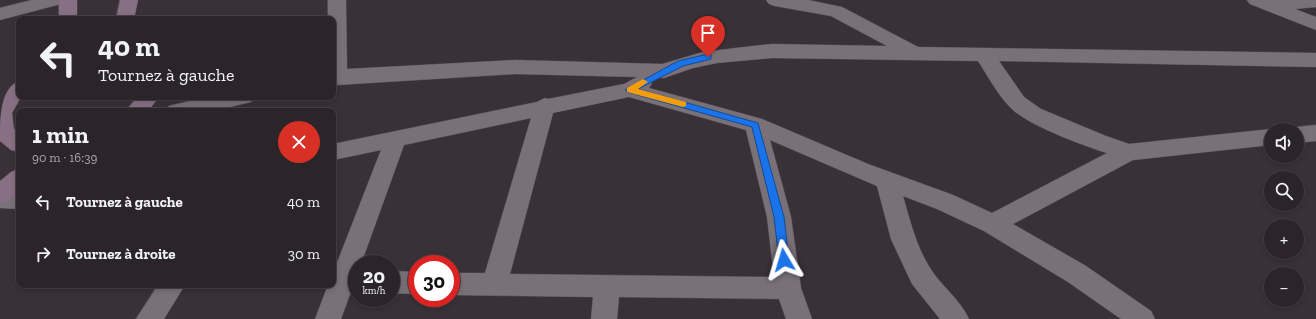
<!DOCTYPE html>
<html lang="fr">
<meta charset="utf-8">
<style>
:root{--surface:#2b2529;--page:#332d31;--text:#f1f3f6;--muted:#a6a5a8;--line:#474246}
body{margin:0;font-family:"Zilla Slab",serif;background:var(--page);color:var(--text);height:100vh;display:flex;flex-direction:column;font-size:15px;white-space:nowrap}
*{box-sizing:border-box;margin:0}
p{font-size:13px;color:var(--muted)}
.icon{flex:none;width:22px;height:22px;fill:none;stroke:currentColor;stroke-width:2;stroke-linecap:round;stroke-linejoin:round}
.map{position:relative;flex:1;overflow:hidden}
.panel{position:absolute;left:16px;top:108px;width:320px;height:180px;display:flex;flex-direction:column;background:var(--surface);border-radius:8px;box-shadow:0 2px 6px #0003,0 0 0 1px var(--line)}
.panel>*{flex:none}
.hud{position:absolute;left:16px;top:16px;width:320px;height:84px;border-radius:8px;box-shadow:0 2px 6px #0003,0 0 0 1px var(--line);background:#2b2529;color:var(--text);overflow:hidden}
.tools{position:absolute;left:1264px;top:123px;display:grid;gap:8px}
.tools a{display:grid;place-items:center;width:40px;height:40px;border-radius:50%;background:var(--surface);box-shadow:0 2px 6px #0003,0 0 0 1px var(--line);font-size:20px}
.speed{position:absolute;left:348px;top:255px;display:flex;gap:8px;font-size:20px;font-weight:700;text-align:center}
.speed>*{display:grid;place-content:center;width:52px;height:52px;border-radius:50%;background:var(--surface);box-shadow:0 2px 6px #0003,0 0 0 1px var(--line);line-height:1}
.speed small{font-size:10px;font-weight:400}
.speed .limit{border:6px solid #d22;background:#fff;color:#111}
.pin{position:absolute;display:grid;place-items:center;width:34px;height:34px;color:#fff;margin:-41px -17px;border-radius:50% 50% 50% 0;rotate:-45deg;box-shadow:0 0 4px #0007}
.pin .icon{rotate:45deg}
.me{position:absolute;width:44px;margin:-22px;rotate:353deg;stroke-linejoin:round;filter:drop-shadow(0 0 3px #0008)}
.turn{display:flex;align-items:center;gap:14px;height:84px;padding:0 16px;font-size:18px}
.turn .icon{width:52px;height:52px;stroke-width:2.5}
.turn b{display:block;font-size:28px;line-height:34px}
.round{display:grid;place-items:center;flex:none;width:42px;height:42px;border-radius:21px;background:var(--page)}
.head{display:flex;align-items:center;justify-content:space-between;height:68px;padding:0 16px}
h1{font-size:24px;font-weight:700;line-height:30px}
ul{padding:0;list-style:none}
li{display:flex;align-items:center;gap:12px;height:52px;padding:0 16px}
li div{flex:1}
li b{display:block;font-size:15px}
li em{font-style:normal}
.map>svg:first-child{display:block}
</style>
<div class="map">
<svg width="1316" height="319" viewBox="0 0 1316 319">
<rect width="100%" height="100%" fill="#393137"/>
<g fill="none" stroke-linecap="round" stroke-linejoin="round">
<g stroke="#575056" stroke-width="1">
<g id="minor">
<path d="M32,0H64L61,4L0,20V8Z"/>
<path d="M328,0H346L347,69L515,60L662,64L703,52L744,47L772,44L887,46L831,16L775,6L769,4L766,0H808L842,7L918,47L1316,53V67L999,61L1024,97L1041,109L1106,136L1129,144L1271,129L1275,130H1271V145L1133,160L1013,224L1086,266L1151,311L1155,319H1121L1068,282L984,231L937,209L903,196C910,220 916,246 930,268C941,286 960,299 969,319H940L912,284L891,239L877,186L770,140L791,217L801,288L812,319H786L779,299L619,297L617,319H591L593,297L451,295V273H485L531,118L404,145L361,264H357V275L341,319H315L328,285H333V273L381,150L333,160V144L537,102L545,98L548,99L624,84L637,77L515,74L337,85L333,84V19H328ZM772,58L978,61C988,76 997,94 1010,107C1025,124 1084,146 1107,153L992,213L953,195L868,164L762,119L649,88L652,83L648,77L664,78L693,68L717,63ZM629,97L746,130L767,217L774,277L510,274L553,113Z"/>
<path d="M1247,0H1316V7L1295,9L1316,17V30L1250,4Z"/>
<path d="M207,97H254L251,102L212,111H166L169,106Z"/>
<path d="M1316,125V141L1297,143V130H1289L1297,127Z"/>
<path d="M0,190L19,191V209L0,208Z"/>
<path d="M391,271L417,272V294L391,293Z"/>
<path d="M158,285H185L164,319H136Z"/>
</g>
</g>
<g stroke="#575056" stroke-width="1">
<g id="secondary">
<rect x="59" y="0" width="18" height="19"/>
<path d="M120,0H138L134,19H116Z"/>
<path d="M19,81V97H21L12,113L14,129L19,133V152L11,150L0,141C0,120 0,88 19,81Z"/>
<path d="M137,97H159L148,111H126Z"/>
<path d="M19,169V191L8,201L0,203V181L11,172Z"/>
</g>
</g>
<use href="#minor" fill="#7a7178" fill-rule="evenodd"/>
<use href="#secondary" fill="#887084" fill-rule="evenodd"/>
</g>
<path fill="#1a73e8" stroke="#114b97" d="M708,54L711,55V59L683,66L638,89L758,123L784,217L789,260L788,263H781L779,260L774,217L752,127L627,92L625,90L678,61Z"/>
<path fill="#f59e0b" d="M643,79L648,82L638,89L686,102V106L683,107L627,92V88Z"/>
</svg>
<div class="tools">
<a><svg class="icon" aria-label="sound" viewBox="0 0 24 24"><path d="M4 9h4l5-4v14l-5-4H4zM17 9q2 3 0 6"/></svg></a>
<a><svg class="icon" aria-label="search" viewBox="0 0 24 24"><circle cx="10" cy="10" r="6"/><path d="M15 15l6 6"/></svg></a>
<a>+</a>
<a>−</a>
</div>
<div class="speed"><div>20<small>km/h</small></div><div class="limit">30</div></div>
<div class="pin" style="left:708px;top:57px;background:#d93025"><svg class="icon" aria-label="arrive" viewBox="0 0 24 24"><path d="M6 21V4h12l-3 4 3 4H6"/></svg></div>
<svg class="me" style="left:784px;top:260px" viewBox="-20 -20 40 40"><path d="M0-17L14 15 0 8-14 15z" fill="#1a73e8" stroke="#fff" stroke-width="4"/></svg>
<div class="hud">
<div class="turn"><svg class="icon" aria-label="left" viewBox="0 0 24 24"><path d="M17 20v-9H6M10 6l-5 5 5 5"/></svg><div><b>40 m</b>Tournez à gauche</div></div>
</div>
<section class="panel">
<div class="head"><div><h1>1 min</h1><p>90 m · 16:39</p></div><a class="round" style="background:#d93025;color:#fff"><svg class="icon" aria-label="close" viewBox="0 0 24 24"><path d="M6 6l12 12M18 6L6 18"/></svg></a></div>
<ul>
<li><svg class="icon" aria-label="left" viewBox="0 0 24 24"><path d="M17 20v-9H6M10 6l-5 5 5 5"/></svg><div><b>Tournez à gauche</b></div><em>40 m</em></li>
<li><svg class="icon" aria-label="right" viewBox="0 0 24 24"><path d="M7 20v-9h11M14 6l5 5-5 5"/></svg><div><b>Tournez à droite</b></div><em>30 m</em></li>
</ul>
</section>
</div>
